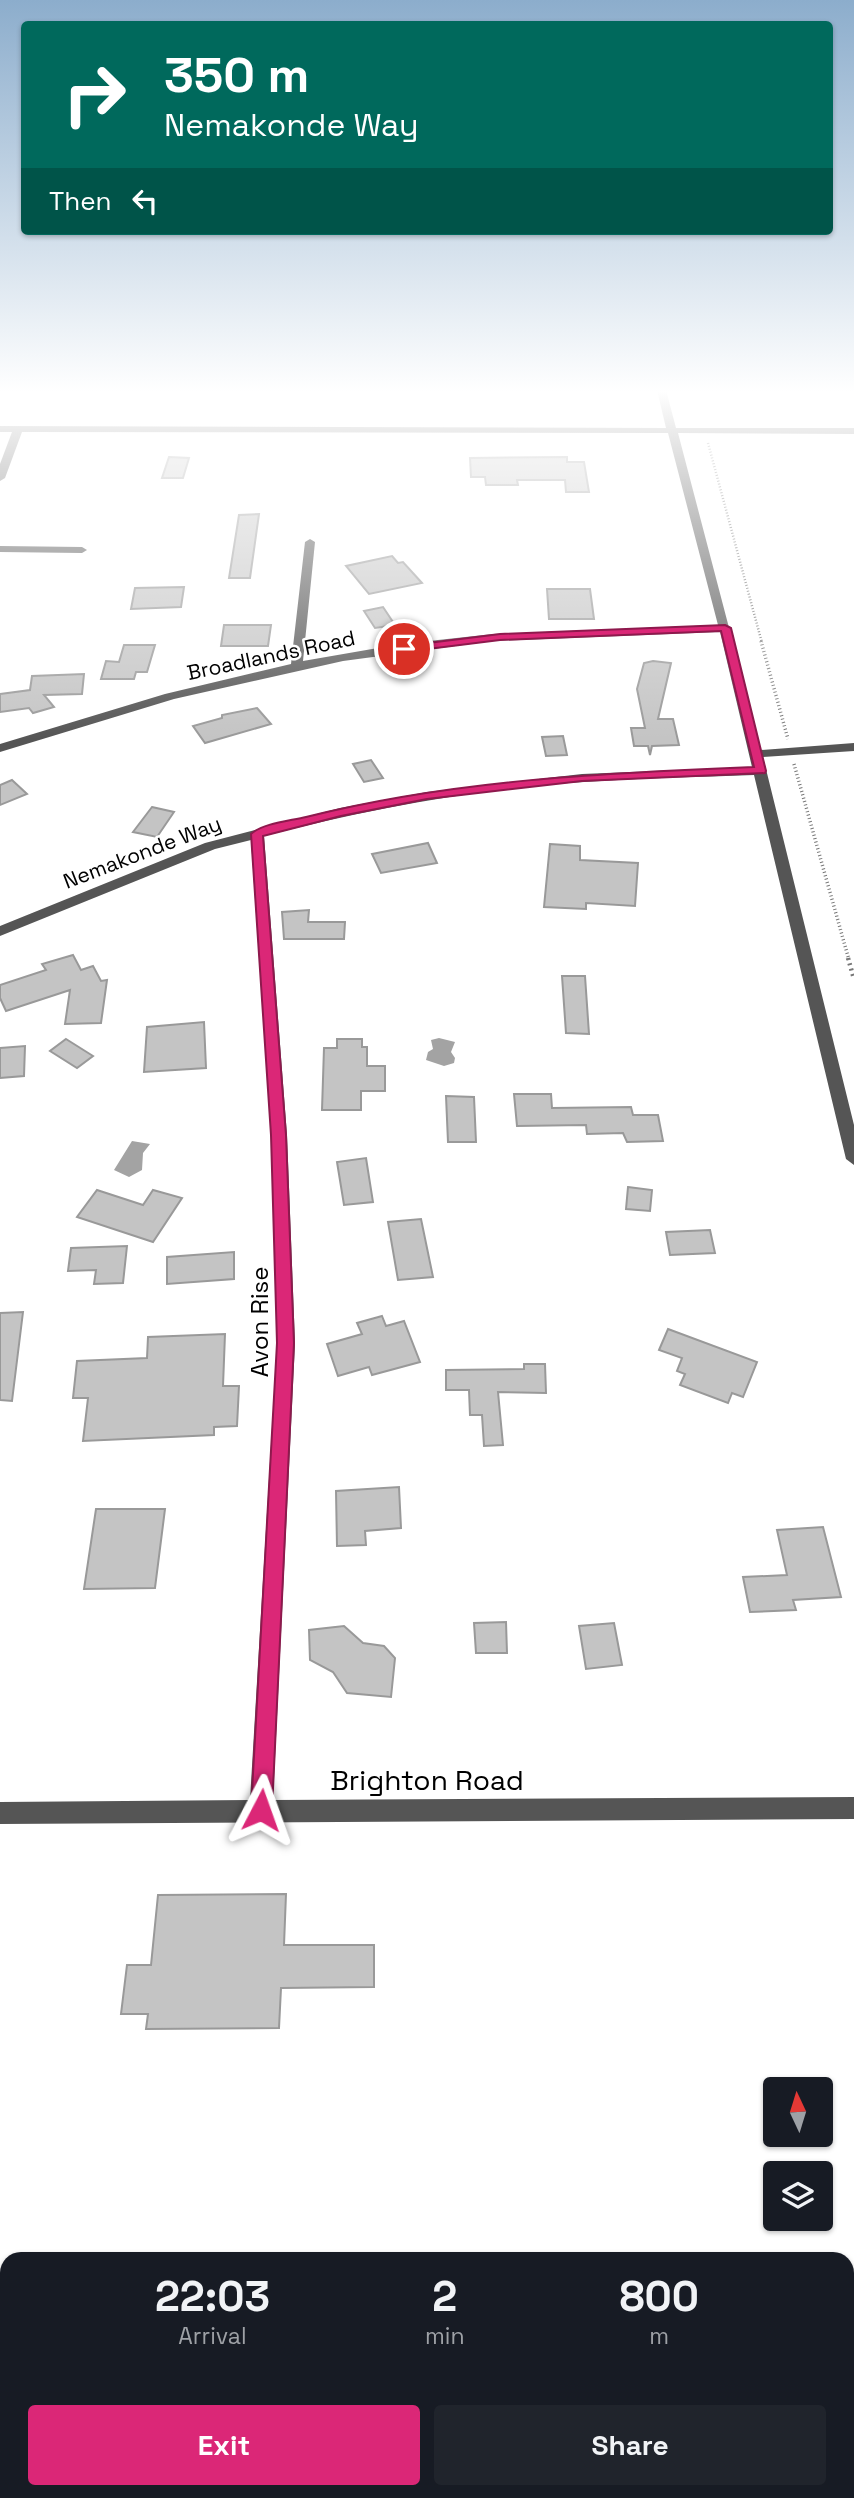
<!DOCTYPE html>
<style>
:root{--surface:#171b24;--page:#20242c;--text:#f1f3f6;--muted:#9ea1a6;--accent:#db2777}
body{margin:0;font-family:"Space Grotesk",sans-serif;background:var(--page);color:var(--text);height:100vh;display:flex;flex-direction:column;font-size:26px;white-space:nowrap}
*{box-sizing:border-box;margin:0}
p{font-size:23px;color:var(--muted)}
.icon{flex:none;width:38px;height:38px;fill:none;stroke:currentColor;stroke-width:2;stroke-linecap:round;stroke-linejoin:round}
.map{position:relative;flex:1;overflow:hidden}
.panel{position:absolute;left:0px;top:2252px;width:854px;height:247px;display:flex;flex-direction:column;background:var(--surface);border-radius:21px 21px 0 0;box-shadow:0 2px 5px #0004}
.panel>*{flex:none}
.hud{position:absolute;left:21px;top:21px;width:812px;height:214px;border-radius:7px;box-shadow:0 2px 5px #0004;background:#00695c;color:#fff;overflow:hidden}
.needle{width:46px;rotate:356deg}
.tools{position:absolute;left:763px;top:2077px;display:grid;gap:14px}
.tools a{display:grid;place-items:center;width:70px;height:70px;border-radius:7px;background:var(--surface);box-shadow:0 2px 5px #0004;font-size:35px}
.pin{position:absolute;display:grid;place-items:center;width:60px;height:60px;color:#fff;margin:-30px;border:4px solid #fff;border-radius:50%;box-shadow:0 2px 7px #0007}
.me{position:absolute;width:77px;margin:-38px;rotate:4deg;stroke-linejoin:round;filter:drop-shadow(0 0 5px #0008)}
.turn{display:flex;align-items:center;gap:24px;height:147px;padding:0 28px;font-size:32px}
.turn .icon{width:91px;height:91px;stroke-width:2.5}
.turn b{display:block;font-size:49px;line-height:60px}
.then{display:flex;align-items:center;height:66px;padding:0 28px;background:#0003;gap:14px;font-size:26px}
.eta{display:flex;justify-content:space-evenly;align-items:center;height:119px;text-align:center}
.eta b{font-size:42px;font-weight:600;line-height:49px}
.cta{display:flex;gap:14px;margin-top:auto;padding:14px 28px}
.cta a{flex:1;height:80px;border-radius:7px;background:var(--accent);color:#fff;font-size:28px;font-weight:600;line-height:80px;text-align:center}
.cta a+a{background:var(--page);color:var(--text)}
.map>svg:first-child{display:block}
</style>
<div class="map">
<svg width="854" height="2498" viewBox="0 0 854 2498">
<rect width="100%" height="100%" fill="#fff"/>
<g fill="#a3a3a3">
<path d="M439,1038L455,1042L451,1052L455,1058L454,1063L444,1066L426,1060L428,1052L433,1049L431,1040Z"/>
<path d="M132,1141L150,1144L143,1153L142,1170L129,1177L114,1170Z"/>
</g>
<g fill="#c4c4c4" stroke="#999" stroke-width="2">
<path d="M169,457L189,458L183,478H162Z"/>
<path d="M567,457V462H584L589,492H566L565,480H517L518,485H486L485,477H471L470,458Z"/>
<path d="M259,514L250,578H229L239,515Z"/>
<path d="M392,556L398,563L403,562L422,583L369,594L346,566Z"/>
<path d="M184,587L181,607L131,609L135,588Z"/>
<path d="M547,589H590L594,619H549Z"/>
<path d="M383,607L395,625L375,628L364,611Z"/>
<path d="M224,625H271L268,646H221Z"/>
<path d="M124,645H155L147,672H136L134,679H101L106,661L119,662Z"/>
<path d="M653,661L671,663L658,719H673L679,745L652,746L650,755L648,746H634L631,728H645L637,689L644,663Z"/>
<path d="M84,674L82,694L44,695L54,707L33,713L29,708L0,712V694L30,690L32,676Z"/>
<path d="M257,708L271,724L205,743L193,726L222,718V715Z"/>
<path d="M563,736L567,755L546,756L542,737Z"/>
<path d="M371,760L383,778L364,782L353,764Z"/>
<path d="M12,780L27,794L0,805V785Z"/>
<path d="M152,807L174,812L157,837L133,832Z"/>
<path d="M428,843L437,863L381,873L372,854Z"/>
<path d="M550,844L580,846V860L638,863L635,906L586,903V909L544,907Z"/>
<path d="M309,910L308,922H345L344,939H284L282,912Z"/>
<path d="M73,955L81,970L93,966L101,981L107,980L101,1023L65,1024L70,990L6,1011L0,998V985L46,970L42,964Z"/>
<path d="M562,976H585L589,1034L566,1033Z"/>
<path d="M204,1022L206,1068L144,1072L147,1027Z"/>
<path d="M66,1039L93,1056L77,1068L50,1051Z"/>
<path d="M337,1039H362V1047H367V1066H385V1091H361V1110H322L324,1048H337Z"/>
<path d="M25,1046L24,1076L0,1078V1048Z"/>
<path d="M514,1094H551L552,1108L631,1107L633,1115H658L663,1141L627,1142L623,1133L587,1134L586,1125L517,1126Z"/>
<path d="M446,1096L474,1097L476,1142H448Z"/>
<path d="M366,1158L373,1202L344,1205L337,1162Z"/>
<path d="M628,1187L652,1190L650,1211L626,1209Z"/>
<path d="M97,1190L143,1205L153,1190L182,1198L153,1242L77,1217Z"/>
<path d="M421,1219L433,1277L398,1280L388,1222Z"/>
<path d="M710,1230L715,1253L670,1255L666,1232Z"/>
<path d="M127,1246L123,1283L94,1284L96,1270L68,1271L71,1248Z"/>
<path d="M234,1252V1279L167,1284V1257Z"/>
<path d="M23,1312L12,1401L0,1400V1313Z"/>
<path d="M382,1316L386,1326L404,1321L420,1362L372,1375L369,1367L338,1376L327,1344L362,1334L357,1323Z"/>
<path d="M668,1329L757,1362L743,1397L732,1393L728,1403L680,1385L685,1374L677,1371L682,1358L659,1350Z"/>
<path d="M225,1334L223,1386H239L237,1426L214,1427V1435L83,1441L88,1398H73L77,1361L147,1358L148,1337Z"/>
<path d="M524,1364H545L546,1393L498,1392L503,1445L484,1446L482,1415H470L469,1390H446V1370L524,1369Z"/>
<path d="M399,1487L401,1528L365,1531L366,1545L337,1546L336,1491Z"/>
<path d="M96,1509H165L155,1588L84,1589Z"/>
<path d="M823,1527L841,1597L793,1600L796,1610L750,1612L743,1577L787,1575L777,1530Z"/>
<path d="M506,1622L507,1653H476L474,1623Z"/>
<path d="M614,1623L622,1665L586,1669L579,1626Z"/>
<path d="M344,1626L363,1643L384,1646L395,1658L391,1697L347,1693L333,1672L310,1660L309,1630Z"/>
<path d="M286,1894L284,1945H374V1987L281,1988L279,2028L146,2029L148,2014H121L127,1965H151L158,1895Z"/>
</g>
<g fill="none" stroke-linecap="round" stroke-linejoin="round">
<path stroke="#777" stroke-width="2.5" stroke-dasharray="1 2" stroke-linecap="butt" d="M708,443L762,643"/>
<g stroke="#777" stroke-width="3.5" stroke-dasharray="1 2.5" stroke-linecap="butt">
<path d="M761,641L788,739"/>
<path d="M794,764L849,960"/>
</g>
<path stroke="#777" stroke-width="4.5" stroke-dasharray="2 3.5" stroke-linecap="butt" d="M848,958L854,979"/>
<g fill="#555" fill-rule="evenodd">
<path d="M657,390H666L676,428H854V434L678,433L761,750L854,743V751L763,757L854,1125V1165L846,1159L754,775C698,777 641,778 584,782C476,789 368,809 264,836L287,1135L295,1343L273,1800L854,1797V1819L0,1824V1802L250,1800L277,1343L271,1135L251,840L215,849L0,936V926L205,843L340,808L427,792L582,774L752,767L720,632L493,641L343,661L174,699L0,752V744L165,694L291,664L305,542L310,539L315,542L303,661L401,644L493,634L718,625L668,433L22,432L5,478L0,481V464L12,432H0V426L666,428Z"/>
<path d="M0,546L82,547L87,550L82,553L0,552Z"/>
</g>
</g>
<linearGradient id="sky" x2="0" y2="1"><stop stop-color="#8cadcc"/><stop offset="0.53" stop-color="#fff"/><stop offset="1" stop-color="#fff" stop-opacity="0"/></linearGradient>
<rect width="854" height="739" fill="url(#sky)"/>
<path fill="#db2777" stroke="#8e194d" stroke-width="2" d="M725,625L731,628L766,771L765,773L582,781L427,799L341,816L263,836L286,1135L294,1343L272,1810L269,1818L261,1821L254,1818L251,1810L277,1343L271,1135L251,834C263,823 290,821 306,817C452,780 603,773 754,767L721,631L500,640L404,652L399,649L404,646L500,634Z"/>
<g text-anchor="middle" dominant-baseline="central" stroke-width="5" stroke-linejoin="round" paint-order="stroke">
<g font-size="21" fill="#000" stroke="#fff">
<text transform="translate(271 655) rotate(-12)">Broadlands Road</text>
<text transform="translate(142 852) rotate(-21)">Nemakonde Way</text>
</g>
<g font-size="24" fill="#000" stroke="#fff">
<text transform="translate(259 1322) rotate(-90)">Avon Rise</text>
</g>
<g font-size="28" fill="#000" stroke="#fff">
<text x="427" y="1780">Brighton Road</text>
</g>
</g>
</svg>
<div class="tools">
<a><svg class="needle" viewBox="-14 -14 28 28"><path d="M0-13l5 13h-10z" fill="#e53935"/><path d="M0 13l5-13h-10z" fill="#9ea1a6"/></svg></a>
<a><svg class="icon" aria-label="layers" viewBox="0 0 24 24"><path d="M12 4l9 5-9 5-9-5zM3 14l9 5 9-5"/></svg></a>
</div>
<div class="pin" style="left:404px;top:649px;background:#d93025"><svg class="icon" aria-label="arrive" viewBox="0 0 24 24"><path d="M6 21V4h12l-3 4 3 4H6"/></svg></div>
<svg class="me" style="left:261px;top:1810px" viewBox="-20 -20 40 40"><path d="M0-17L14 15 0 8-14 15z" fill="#db2777" stroke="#fff" stroke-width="4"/></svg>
<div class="hud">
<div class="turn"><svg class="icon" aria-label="right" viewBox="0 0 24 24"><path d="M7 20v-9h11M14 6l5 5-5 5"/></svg><div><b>350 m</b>Nemakonde Way</div></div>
<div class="then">Then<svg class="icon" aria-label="left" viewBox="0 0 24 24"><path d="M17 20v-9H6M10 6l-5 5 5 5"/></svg></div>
</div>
<section class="panel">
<div class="eta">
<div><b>22:03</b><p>Arrival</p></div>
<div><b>2</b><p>min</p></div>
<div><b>800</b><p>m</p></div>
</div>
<div class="cta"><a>Exit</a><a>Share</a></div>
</section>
</div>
